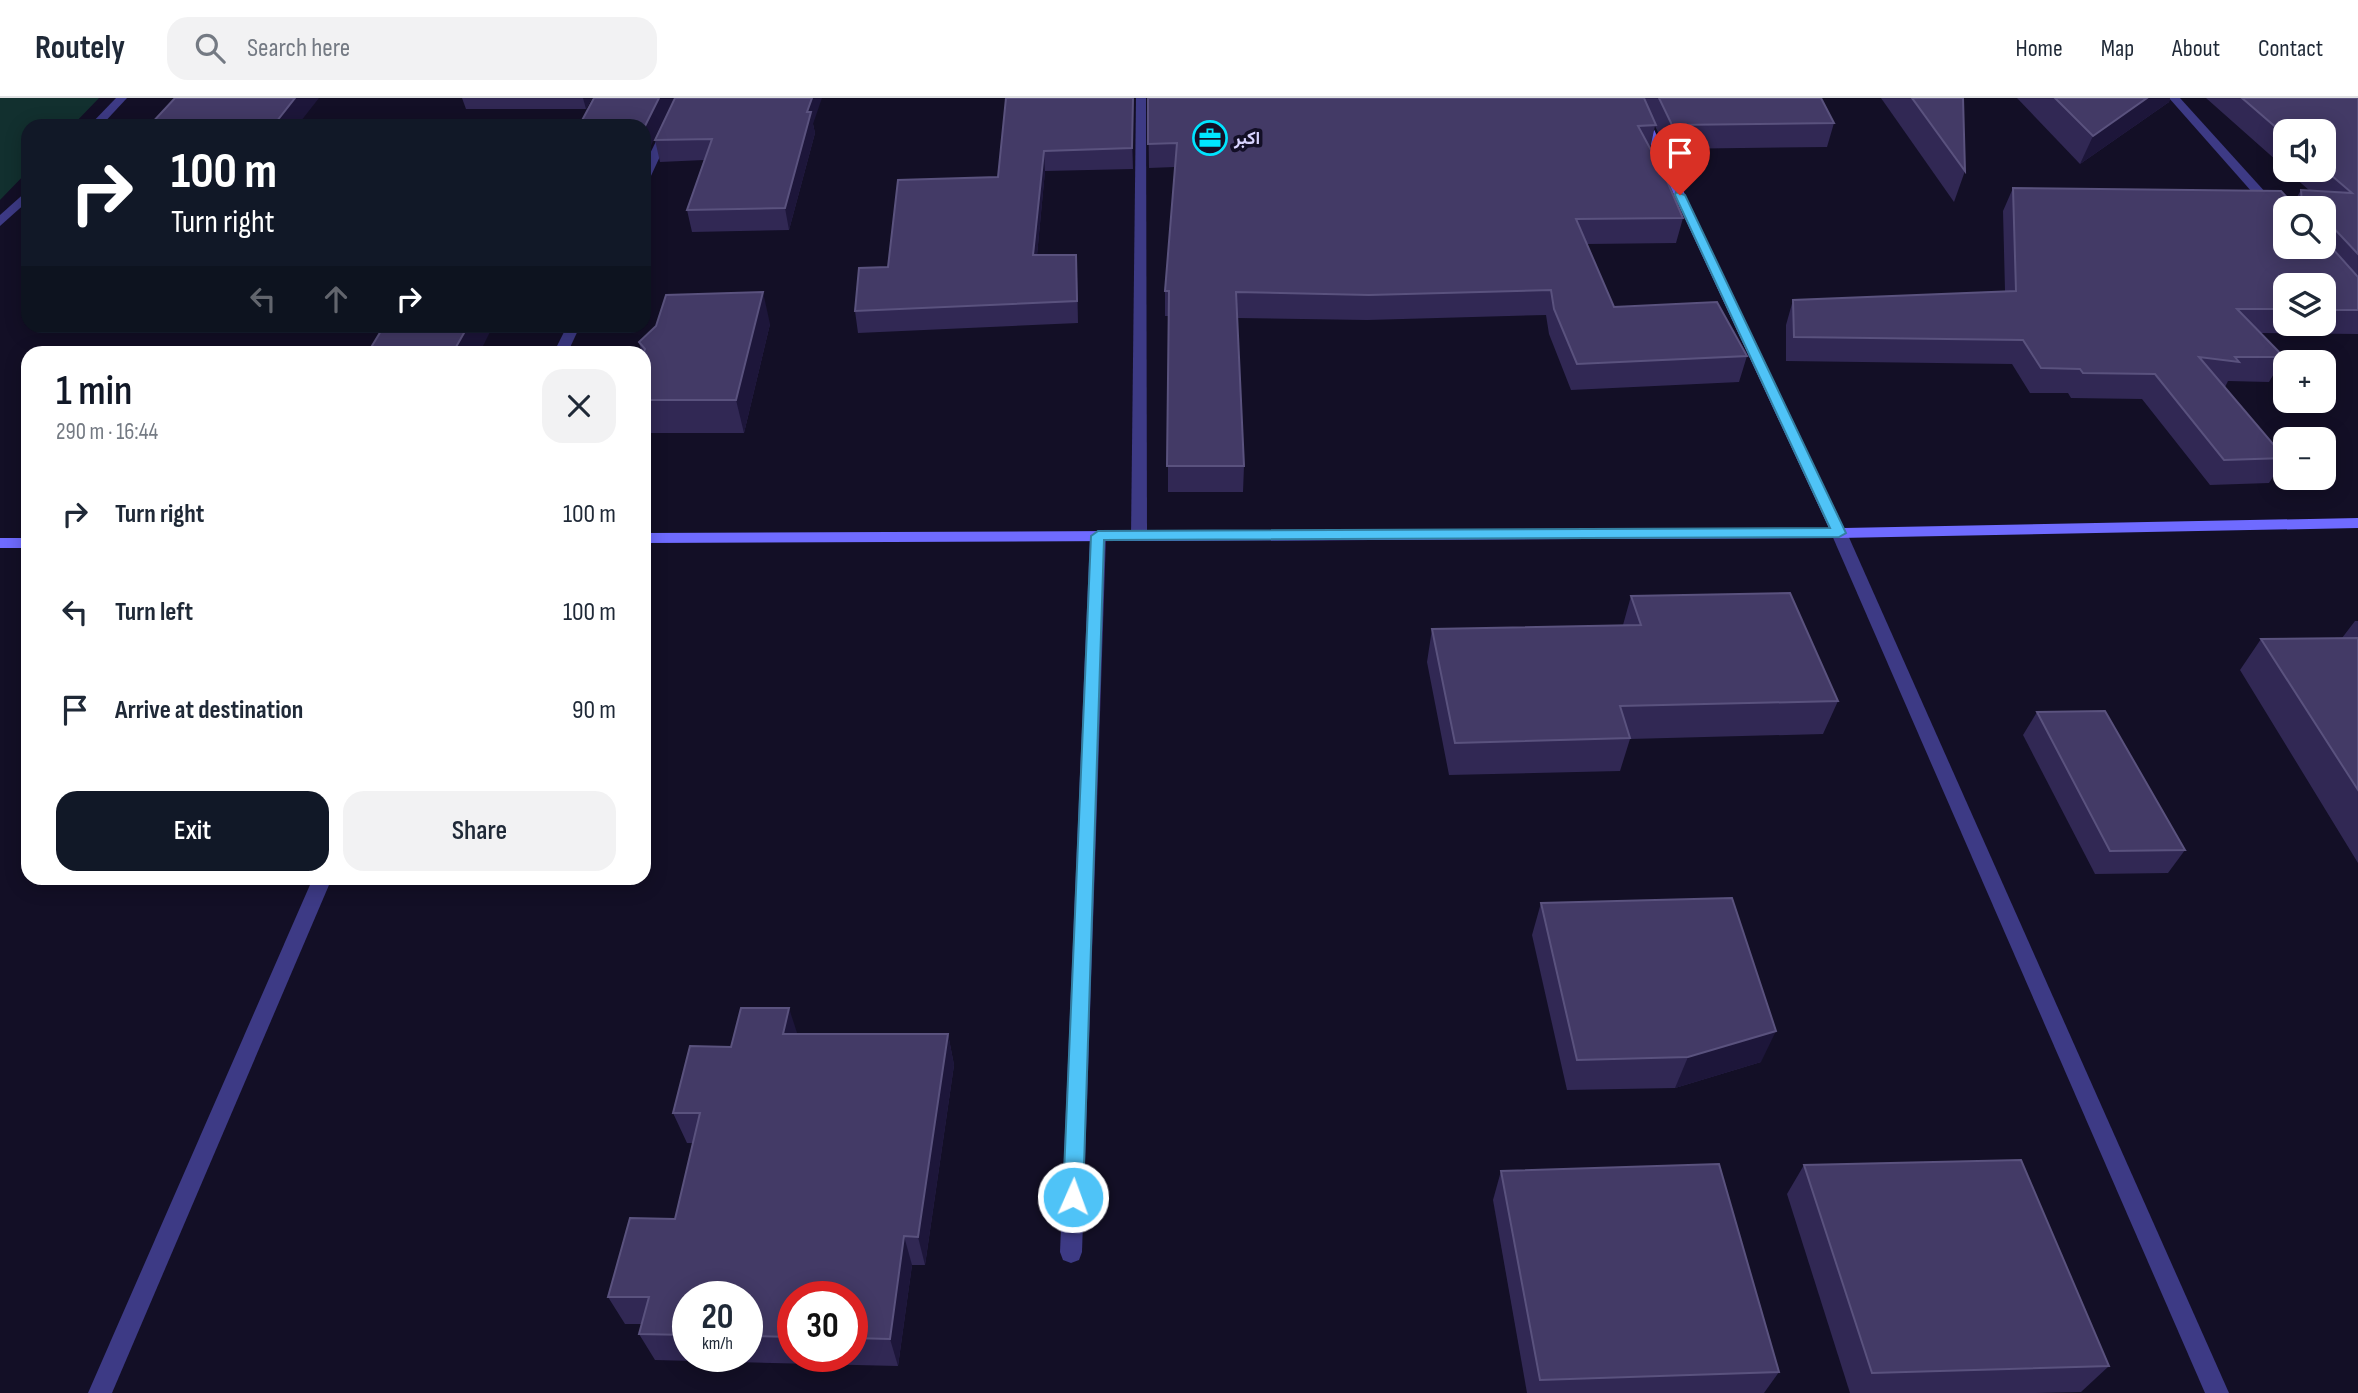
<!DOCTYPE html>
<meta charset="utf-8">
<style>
:root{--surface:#fff;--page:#f2f2f3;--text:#1f2937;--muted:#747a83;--line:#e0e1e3;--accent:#111827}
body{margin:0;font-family:"Sofia Sans Condensed",Vazirmatn,sans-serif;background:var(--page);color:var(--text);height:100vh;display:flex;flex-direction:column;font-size:26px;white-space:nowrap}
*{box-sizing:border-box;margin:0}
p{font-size:23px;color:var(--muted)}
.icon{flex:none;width:38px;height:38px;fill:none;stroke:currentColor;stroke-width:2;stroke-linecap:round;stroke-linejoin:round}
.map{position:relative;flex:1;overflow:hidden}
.side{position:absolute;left:21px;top:248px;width:630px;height:539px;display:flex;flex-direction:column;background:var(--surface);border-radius:21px;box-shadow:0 4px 18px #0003}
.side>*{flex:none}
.guide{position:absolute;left:21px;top:21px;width:630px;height:214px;border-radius:21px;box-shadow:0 4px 18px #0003;background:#111827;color:#fff;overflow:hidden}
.tools{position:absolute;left:2273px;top:21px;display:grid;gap:14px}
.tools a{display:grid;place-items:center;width:63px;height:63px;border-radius:14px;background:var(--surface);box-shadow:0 4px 18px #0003;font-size:35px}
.speed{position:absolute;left:672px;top:1183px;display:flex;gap:14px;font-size:35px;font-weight:700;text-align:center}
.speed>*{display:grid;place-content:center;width:91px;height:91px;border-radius:50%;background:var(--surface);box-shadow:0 4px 18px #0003;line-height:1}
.speed small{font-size:18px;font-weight:400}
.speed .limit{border:10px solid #d22;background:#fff;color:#111}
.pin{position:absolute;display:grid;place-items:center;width:60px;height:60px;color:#fff;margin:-72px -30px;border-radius:50% 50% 50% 0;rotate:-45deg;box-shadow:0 0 7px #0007}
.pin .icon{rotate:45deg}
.me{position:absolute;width:77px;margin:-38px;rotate:2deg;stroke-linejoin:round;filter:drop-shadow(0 0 5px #0008)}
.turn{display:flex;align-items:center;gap:24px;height:147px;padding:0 35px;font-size:32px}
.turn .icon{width:91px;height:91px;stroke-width:2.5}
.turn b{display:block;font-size:49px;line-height:60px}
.lanes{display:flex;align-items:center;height:66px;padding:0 35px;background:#0003;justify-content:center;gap:35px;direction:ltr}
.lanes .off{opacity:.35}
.round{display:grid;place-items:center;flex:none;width:74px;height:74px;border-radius:21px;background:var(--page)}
.headline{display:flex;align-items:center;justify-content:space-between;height:119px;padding:0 35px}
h1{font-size:42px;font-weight:600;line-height:52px;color:var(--accent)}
.cta{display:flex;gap:14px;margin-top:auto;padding:14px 35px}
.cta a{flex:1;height:80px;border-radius:21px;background:var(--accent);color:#fff;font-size:28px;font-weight:600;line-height:80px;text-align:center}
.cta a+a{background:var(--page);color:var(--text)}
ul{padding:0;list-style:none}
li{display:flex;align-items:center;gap:21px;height:98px;padding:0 35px}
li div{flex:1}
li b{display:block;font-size:26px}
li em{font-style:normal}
header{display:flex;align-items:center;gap:42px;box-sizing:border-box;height:98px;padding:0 35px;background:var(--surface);border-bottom:2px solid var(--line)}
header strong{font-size:33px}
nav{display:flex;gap:38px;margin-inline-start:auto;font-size:24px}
.search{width:490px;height:63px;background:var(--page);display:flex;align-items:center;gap:18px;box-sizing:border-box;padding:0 24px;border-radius:21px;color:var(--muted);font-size:26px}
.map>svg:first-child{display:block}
</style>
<header>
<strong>Routely</strong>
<div class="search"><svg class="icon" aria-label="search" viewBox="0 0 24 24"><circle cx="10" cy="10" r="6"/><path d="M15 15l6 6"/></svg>Search here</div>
<nav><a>Home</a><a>Map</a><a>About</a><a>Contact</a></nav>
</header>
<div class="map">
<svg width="2358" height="1295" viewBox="0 0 2358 1295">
<rect width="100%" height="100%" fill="#130f26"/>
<path fill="#12302f" d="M0,0H99L72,28H28V73L0,102Z"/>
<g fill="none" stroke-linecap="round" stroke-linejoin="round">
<g fill="#3d3a85" fill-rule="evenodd">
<path d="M116,0H127L101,28H89Z"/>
<path d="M677,0H687L650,80L644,84V68Z"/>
<path d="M1136,0H1146L1147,438L1139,443L1131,438Z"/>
<path d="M2169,0H2180L2286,117V129L2282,128Z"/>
<path d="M28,92V103L0,128V117Z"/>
<path d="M567,228H580L567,256H553Z"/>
<path d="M1839,430L1847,435L2229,1295H2205L1831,435Z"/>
<path d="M1098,433L1106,438L1082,1154L1079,1162L1071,1165L1063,1162L1060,1154L1090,438Z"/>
<path d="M313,780H332L112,1295H88Z"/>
</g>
<g fill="#6f6bff" fill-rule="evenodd">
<path d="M1629,0H1639L1844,430L2358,420V430L1839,440L644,445V435L1829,430Z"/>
<rect x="0" y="440" width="28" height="10"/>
</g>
</g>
<g fill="#312854" fill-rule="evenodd">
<path d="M462,0H592L586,11H466Z"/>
<path d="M1006,0H1133V71L1045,73L1037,157L1077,178L1078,225L858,235L855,213L888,169L998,79Z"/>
<path d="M1148,0H1821L1834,25L1827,49L1666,51L1655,28L1650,51L1683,120L1676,145L1587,146L1614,209L1747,258L1739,284L1571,292L1549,236L1546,217L1367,222L1237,220L1244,368L1243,394H1168V218H1165V193L1175,69L1149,70Z"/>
<path d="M1881,0H1963L1965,73L1954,104Z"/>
<path d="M2017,0H2170L2169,4L2080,66Z"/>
<path d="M2206,0H2358V236L2261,235L2284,259L2269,284L2228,283L2225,289L2224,288L2285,360L2269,385L2210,387L2142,301L2071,300L2068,295H2030L2012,266L1786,263V227L1793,202L2005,193L2003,113L2013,90L2293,106L2301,92L2310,93L2286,72H2324V33H2286V71ZM2286,110H2324V149ZM2286,187H2324V226H2286Z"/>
<path d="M813,26L815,35L789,132L692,134L687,112L704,62L660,64L655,42Z"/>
<path d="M770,226L744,335H644V256H642L639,244Z"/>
<path d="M1631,498L1838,603L1823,636L1630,641L1620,673L1449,677L1427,564L1432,531L1623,527Z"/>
<path d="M2355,523H2358V765L2240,572L2261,541L2342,540Z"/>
<path d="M2037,614L2185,752L2168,775L2095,776L2023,637Z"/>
<path d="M1541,805L1761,964L1675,990L1567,992L1532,837Z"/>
<path d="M797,936H948L954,967L925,1167H912L898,1268L655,1262L639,1236L642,1226H625L608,1199L675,1121L693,1045H687L673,1015L731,949ZM688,1199H747V1258H688ZM793,1199H852V1258H793Z"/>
<path d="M1804,1067L2109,1268L2081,1294L2036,1295H1850L1787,1096Z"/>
<path d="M1501,1073L1779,1274L1764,1295H1527L1493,1102Z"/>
</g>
<g fill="#1d163a">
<path d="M295,0H319L297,28H273Z"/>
<path d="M583,0H592L586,11Z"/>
<path d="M659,0H674L644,62V30Z"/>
<path d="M812,0H822L813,26L815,35L789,132L785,110L807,14Z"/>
<path d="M1133,0V71L1132,50Z"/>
<path d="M2147,0H2170L2169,4L2080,66L2093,38Z"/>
<path d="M1044,53L1045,73L1035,178L1033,157Z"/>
<path d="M763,194L770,226L744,335L736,302Z"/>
<path d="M468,228H493L479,256H452Z"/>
<path d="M789,910L799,941L783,936Z"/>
<path d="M1776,933L1761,964L1675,990L1688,959Z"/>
<path d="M948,936L954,967L925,1167L918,1139Z"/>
<path d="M904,1138L912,1167L898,1268L890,1241Z"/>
</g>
<g fill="#433a66" stroke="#5a527e" stroke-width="2">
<path d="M175,0H295L273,28H149Z"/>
<path d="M594,0H659L644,30V28H579Z"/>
<path d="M675,0H812L807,14H811L785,110L687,112L712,41L655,42Z"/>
<path d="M1006,0H1133L1132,50L1044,53L1033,157H1076L1077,203L855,213L859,170L888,169L898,82L998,79Z"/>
<path d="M1148,0H1644L1656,27L1638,28L1665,78L1683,120L1576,121L1614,209L1717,204L1747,258L1577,266L1554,211L1551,192L1369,197L1236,194L1244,368H1167L1169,193H1165L1177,45L1148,46Z"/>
<path d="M1659,0H1821L1834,25L1672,27Z"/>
<path d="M1912,0H1963L1965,73Z"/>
<path d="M2055,0H2147L2093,38Z"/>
<path d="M2242,0H2358V156L2328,124H2324V110H2286V149H2324V141L2358,179V212H2324V187H2286V211H2237L2284,259H2235L2239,264L2199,259L2285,360L2224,362L2155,276L2083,275L2080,271L2041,270L2023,242L1794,239L1793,202L2016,193L2013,90L2281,93L2293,106L2298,108L2302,106L2301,92L2352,95L2324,71V33H2286V38Z"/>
<path d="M763,194L736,302H644L643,256L645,251L639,244L656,228L666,197Z"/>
<path d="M384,228H468L452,256H367Z"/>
<path d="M1790,495L1838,603L1620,608L1630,640L1455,645L1432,531L1641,527L1631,498Z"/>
<path d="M2358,540V692L2261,541Z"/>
<path d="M2105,613L2185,752L2110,753L2037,614Z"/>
<path d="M1732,800L1776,933L1688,959L1577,962L1541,805Z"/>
<path d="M741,910H789L783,936H948L918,1139L904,1138L890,1241L852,1240V1199H793V1239L747,1238V1199H688V1237L639,1236L649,1199H608L630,1120L675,1121L700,1015H673L690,948L731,949Z"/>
<path d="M2021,1062L2109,1268L1872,1275L1804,1067Z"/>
<path d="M1719,1066L1779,1274L1540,1282L1501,1073Z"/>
</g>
<path fill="#4fc3f7" stroke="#337fa1" stroke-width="2" d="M1676,94L1685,97L1846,435L1839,439L1104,442L1083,1099L1080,1106L1073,1108L1066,1106L1063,1099L1091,438L1098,433L1830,430L1675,97Z"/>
<defs>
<g id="office-ring" transform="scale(1.75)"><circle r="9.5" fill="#130f26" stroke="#00e5ff" stroke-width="1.5"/><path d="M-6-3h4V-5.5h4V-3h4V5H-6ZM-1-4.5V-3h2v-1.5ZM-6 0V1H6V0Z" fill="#00e5ff"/></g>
</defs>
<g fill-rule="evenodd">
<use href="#office-ring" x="1210" y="40"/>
</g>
<g text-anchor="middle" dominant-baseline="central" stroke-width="7" stroke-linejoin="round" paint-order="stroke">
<g font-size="18" font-weight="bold" fill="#d9d4ff" stroke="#130f26" text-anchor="start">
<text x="1234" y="40">اکبر</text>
</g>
</g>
</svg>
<div class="tools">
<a><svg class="icon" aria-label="sound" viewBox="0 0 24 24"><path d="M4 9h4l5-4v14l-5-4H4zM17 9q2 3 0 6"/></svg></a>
<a><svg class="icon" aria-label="search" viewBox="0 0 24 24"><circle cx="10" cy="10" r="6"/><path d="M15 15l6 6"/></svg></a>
<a><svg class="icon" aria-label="layers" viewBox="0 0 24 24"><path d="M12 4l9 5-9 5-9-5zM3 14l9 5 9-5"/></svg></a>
<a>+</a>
<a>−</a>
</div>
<div class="speed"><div>20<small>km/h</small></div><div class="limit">30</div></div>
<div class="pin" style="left:1680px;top:97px;background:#d93025"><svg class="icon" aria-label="arrive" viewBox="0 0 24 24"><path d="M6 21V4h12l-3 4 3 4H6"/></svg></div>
<svg class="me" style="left:1073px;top:1099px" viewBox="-20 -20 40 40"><circle r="17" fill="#4fc3f7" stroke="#fff" stroke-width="3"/><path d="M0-11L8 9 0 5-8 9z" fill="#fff"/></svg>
<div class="guide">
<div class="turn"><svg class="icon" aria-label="right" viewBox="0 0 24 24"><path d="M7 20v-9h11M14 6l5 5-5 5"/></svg><div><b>100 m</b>Turn right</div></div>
<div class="lanes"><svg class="icon off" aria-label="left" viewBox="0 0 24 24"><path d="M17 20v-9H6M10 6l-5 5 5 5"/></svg><svg class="icon off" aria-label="ahead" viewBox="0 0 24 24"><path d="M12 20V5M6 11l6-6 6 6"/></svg><svg class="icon" aria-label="right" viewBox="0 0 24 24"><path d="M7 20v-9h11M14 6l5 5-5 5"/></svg></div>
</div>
<section class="side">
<div class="headline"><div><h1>1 min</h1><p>290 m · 16:44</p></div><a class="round"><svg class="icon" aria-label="close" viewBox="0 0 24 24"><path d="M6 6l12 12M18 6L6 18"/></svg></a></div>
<ul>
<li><svg class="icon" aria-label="right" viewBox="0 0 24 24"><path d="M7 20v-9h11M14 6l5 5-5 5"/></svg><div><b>Turn right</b></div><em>100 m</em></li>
<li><svg class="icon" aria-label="left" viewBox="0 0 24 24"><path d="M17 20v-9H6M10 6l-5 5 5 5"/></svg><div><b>Turn left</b></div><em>100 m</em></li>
<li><svg class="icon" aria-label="arrive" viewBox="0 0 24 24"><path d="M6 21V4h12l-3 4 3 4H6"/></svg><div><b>Arrive at destination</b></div><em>90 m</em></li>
</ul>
<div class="cta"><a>Exit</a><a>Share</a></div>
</section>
</div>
